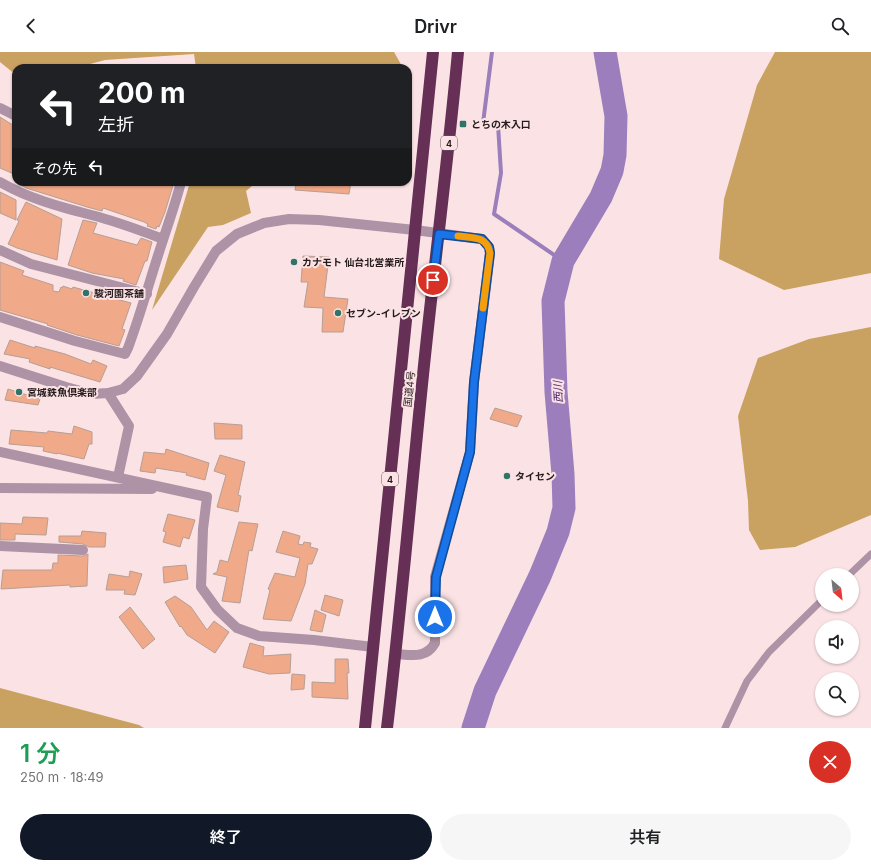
<!DOCTYPE html>
<html lang="ja">
<meta charset="utf-8">
<style>
:root{--surface:#fff;--page:#f6f6f6;--text:#202124;--muted:#757577;--accent:#111827}
body{margin:0;font-family:Inter,"Noto Sans JP",sans-serif;background:var(--page);color:var(--text);height:100vh;display:flex;flex-direction:column;font-size:15px;white-space:nowrap}
*{box-sizing:border-box;margin:0}
p{font-size:13px;color:var(--muted)}
.icon{flex:none;width:22px;height:22px;fill:none;stroke:currentColor;stroke-width:2;stroke-linecap:round;stroke-linejoin:round}
.map{position:relative;height:676px;overflow:hidden}
.drawer{display:flex;flex-direction:column;background:var(--surface);flex:1}
.drawer>*{flex:none}
.banner{position:absolute;left:12px;top:12px;width:400px;height:122px;border-radius:12px;box-shadow:0 1px 3px #0004;background:#202124;color:#fff;overflow:hidden}
.needle{width:26px;rotate:152deg}
.controls{position:absolute;left:815px;top:516px;display:grid;gap:8px}
.controls a{display:grid;place-items:center;width:44px;height:44px;border-radius:50%;background:var(--surface);box-shadow:0 1px 3px #0004;font-size:20px}
.pin{position:absolute;display:grid;place-items:center;width:34px;height:34px;color:#fff;margin:-17px;border:2px solid #fff;border-radius:50%;box-shadow:0 1px 4px #0007}
.me{position:absolute;width:44px;margin:-22px;rotate:0deg;stroke-linejoin:round;filter:drop-shadow(0 0 3px #0008)}
.turn{display:flex;align-items:center;gap:14px;height:84px;padding:0 20px;font-size:18px}
.turn .icon{width:52px;height:52px;stroke-width:2.5}
.turn b{display:block;font-size:28px;line-height:34px}
.then{display:flex;align-items:center;height:38px;padding:0 20px;background:#0003;gap:8px;font-size:15px}
.round{display:grid;place-items:center;flex:none;width:42px;height:42px;border-radius:21px;background:var(--page)}
.summary{display:flex;align-items:center;justify-content:space-between;height:68px;padding:0 20px}
h1{font-size:24px;font-weight:600;line-height:30px;color:#1e9e55}
.primary-button{display:flex;gap:8px;margin-top:auto;padding:8px 20px}
.primary-button a{flex:1;height:46px;border-radius:24px;background:var(--accent);color:#fff;font-size:16px;font-weight:600;line-height:46px;text-align:center}
.primary-button a+a{background:var(--page);color:var(--text)}
header{display:flex;justify-content:space-between;align-items:center;height:52px;padding:0 20px;background:var(--surface);font-size:18px;font-weight:600}
.map>svg:first-child{display:block}
</style>
<header><svg class="icon" aria-label="back" viewBox="0 0 24 24"><path d="M15 5l-7 7 7 7"/></svg>Drivr<svg class="icon" aria-label="search" viewBox="0 0 24 24"><circle cx="10" cy="10" r="6"/><path d="M15 15l6 6"/></svg></header>
<div class="map">
<svg width="871" height="676" viewBox="0 0 871 676">
<rect width="100%" height="100%" fill="#fbe3e5"/>
<g fill="#c9a161">
<path d="M0,0H394L403,16H196L194,2L105,8L75,16H16V23L0,10Z"/>
<path d="M775,0H871V221L784,238L719,207L724,147L757,33Z"/>
<path d="M190,130H257L246,139L251,161L223,173L208,175L152,258Z"/>
<path d="M871,275V463L795,495L760,498L749,478L748,449L738,364L758,306L809,287Z"/>
<path d="M0,636L139,673L144,676H0Z"/>
</g>
<g fill="none" stroke-linecap="round" stroke-linejoin="round">
<path stroke="#9b7ebb" stroke-width="4" d="M492,0L483,71L498,73L501,121L494,162L563,209"/>
<path stroke="#9b7ebb" stroke-width="23" d="M473,676L485,639L540,524L558,480L564,456L563,422L556,340L553,249L563,209L601,145L612,119L615,103L616,64L605,0"/>
</g>
<g fill="#f0a989" stroke="#b79e94">
<path d="M0,65L16,75V123L0,116Z"/>
<path d="M16,130H174L165,160L159,175L157,174L156,177L147,174L148,172L144,170L103,156L102,159L87,155L26,136Z"/>
<path d="M296,130H351L349,142L295,138Z"/>
<path d="M0,140L16,148V168L0,161Z"/>
<path d="M26,150L62,167L57,208L17,196L8,192L19,169L17,168Z"/>
<path d="M83,168L97,171L93,181L137,193L141,186L152,190L147,209H145L136,233L123,229L124,227L92,221L68,213Z"/>
<path d="M303,204L329,205L324,245L348,247L343,280H322L323,256L304,255L308,230H301Z"/>
<path d="M0,210L24,219L22,223L53,233V239L59,240L61,235L62,236L63,234L72,237L73,235L131,251L122,277L125,278L119,294L77,283L47,273L48,272L0,258Z"/>
<path d="M10,288L35,296V294L65,302L91,312L93,308L107,314L100,330L50,315V317L29,310L30,307L4,302Z"/>
<path d="M8,337L40,347L38,353L5,348Z"/>
<path d="M495,356L522,364L517,375L490,367Z"/>
<path d="M214,371L242,373V387H215Z"/>
<path d="M74,374L92,380V392H89L84,407L57,401V402L43,399L44,395L9,392L11,378L47,381L48,379L72,382Z"/>
<path d="M166,397L209,411L205,428L186,423L187,421L156,416L155,421L140,419L144,400L165,402Z"/>
<path d="M220,403L245,410L238,443L241,444L238,460L217,455L226,423L214,419Z"/>
<path d="M168,462L195,468L189,487L183,485L180,495L163,490L166,480L163,479Z"/>
<path d="M23,465L48,466L46,483L15,482V488H0V471L22,472Z"/>
<path d="M239,470L258,472L252,499L249,498L240,551L222,549L227,525L213,522L217,520L220,508L228,510Z"/>
<path d="M82,479L106,481L105,495H89L83,492L59,490V484H81Z"/>
<path d="M283,479L300,484L298,492L303,493L304,490L311,491L310,495L318,497L312,512H308L305,532L291,569L263,567L270,538L268,537L275,521L295,525L300,506L276,500Z"/>
<path d="M88,502L87,534L70,535V533L1,537L3,518H52L53,511H58V503L83,504Z"/>
<path d="M186,513L188,527L164,531L163,515Z"/>
<path d="M130,519L142,522L135,543L124,542L125,538H106L109,522L129,525Z"/>
<path d="M325,543L343,548L339,564L321,558Z"/>
<path d="M175,544L191,555L207,578L214,569L229,580L215,601L187,583L181,574L180,575L165,550Z"/>
<path d="M130,555L155,587L143,597L119,565Z"/>
<path d="M315,558L326,563L322,580L310,578Z"/>
<path d="M250,591L264,595L263,604L291,602L290,621L269,622L243,615Z"/>
<path d="M335,607H348L349,621H347L348,647L312,645V630L335,631Z"/>
<path d="M292,622L305,623L304,637L291,638Z"/>
</g>
<g fill="none" stroke-linecap="round" stroke-linejoin="round">
<g stroke="#ae92a5" stroke-width="7">
<path d="M849,523L871,502"/>
<path d="M725,676L747,629L769,600L822,548"/>
</g>
<g stroke="#ae92a5" stroke-width="10">
<path d="M0,56L16,64"/>
<path d="M0,130C31,148 65,156 99,165C120,171 142,179 163,187"/>
<path d="M0,198L31,212L147,242"/>
<path d="M0,265L75,289L125,302L128,296C141,261 151,224 163,188C169,169 176,150 181,130"/>
<path d="M0,314L66,335L92,342L108,341L123,337L137,324L167,282L194,235L216,199L237,182L264,171L289,167L319,168L415,178L482,187L489,195L490,201L474,330L470,400L435,525V591C426,607 411,603 396,602"/>
<path d="M108,341L129,374L118,425"/>
<path d="M0,400L207,445L203,477L201,535L217,557L237,576L259,584L314,588L373,595"/>
<path d="M0,436L152,437"/>
<path d="M0,494L83,498"/>
</g>
<g stroke="#652f56" stroke-width="12">
<path d="M365,676L433,0"/>
<path d="M387,676C401,558 411,440 423,323C434,215 448,108 458,0"/>
</g>
</g>
<g fill="none" stroke-linecap="round" stroke-linejoin="round">
<g stroke="#114b97" stroke-width="10">
<path id="route" d="M433,228L439,182L482,187L489,195L490,201L474,330L470,400L436,525L435,565"/>
</g>
<use href="#route" stroke="#1a73e8" stroke-width="7"/>
<path stroke="#f59e0b" stroke-width="7" d="M458,184C473,186 487,184 490,201L483,256"/>
</g>
<g fill="#307466" stroke="#fbe3e5" stroke-width="1.5">
<rect x="459" y="68" width="8" height="8" rx="2"/>
<circle cx="294" cy="210" r="4"/>
<circle cx="86" cy="241" r="4"/>
<circle cx="338" cy="261" r="4"/>
<circle cx="19" cy="340" r="4"/>
<circle cx="507" cy="424" r="4"/>
</g>
<g text-anchor="middle" dominant-baseline="central" stroke-width="4" stroke-linejoin="round" paint-order="stroke">
<g fill="#fbe3e5" stroke="#655758" stroke-width="1">
<rect x="441" y="84" width="16" height="14" rx="3"/>
<rect x="382" y="420" width="16" height="14" rx="3"/>
</g>
<g font-size="9" font-weight="bold" fill="#251b1c">
<text x="449" y="91">4</text>
<text x="390" y="427">4</text>
</g>
<g font-size="10" font-weight="bold" fill="#251b1c" stroke="#fbe3e5" text-anchor="start">
<text x="471" y="72">とちの木入口</text>
<text x="302" y="210">カナモト 仙台北営業所</text>
<text x="94" y="241">駿河園茶舗</text>
<text x="346" y="261">セブン-イレブン</text>
<text x="27" y="340">宮城鉄魚倶楽部</text>
<text x="515" y="424">タイセン</text>
</g>
<g font-size="10" fill="#251b1c" stroke="#fbe3e5">
<text transform="translate(409 337) rotate(-84)">国道4号</text>
</g>
<g font-size="11" font-style="italic" fill="#471f69" stroke="#fbe3e5">
<text transform="translate(558 340) rotate(-93)">西川</text>
</g>
</g>
</svg>
<div class="controls">
<a><svg class="needle" viewBox="-14 -14 28 28"><path d="M0-13l5 13h-10z" fill="#e53935"/><path d="M0 13l5-13h-10z" fill="#757577"/></svg></a>
<a><svg class="icon" aria-label="sound" viewBox="0 0 24 24"><path d="M4 9h4l5-4v14l-5-4H4zM17 9q2 3 0 6"/></svg></a>
<a><svg class="icon" aria-label="search" viewBox="0 0 24 24"><circle cx="10" cy="10" r="6"/><path d="M15 15l6 6"/></svg></a>
</div>
<div class="pin" style="left:433px;top:228px;background:#d93025"><svg class="icon" aria-label="arrive" viewBox="0 0 24 24"><path d="M6 21V4h12l-3 4 3 4H6"/></svg></div>
<svg class="me" style="left:435px;top:565px" viewBox="-20 -20 40 40"><circle r="17" fill="#1a73e8" stroke="#fff" stroke-width="3"/><path d="M0-11L8 9 0 5-8 9z" fill="#fff"/></svg>
<div class="banner">
<div class="turn"><svg class="icon" aria-label="left" viewBox="0 0 24 24"><path d="M17 20v-9H6M10 6l-5 5 5 5"/></svg><div><b>200 m</b>左折</div></div>
<div class="then">その先<svg class="icon" aria-label="left" viewBox="0 0 24 24"><path d="M17 20v-9H6M10 6l-5 5 5 5"/></svg></div>
</div>
</div>
<section class="drawer">
<div class="summary"><div><h1>1 分</h1><p>250 m · 18:49</p></div><a class="round" style="background:#d93025;color:#fff"><svg class="icon" aria-label="close" viewBox="0 0 24 24"><path d="M6 6l12 12M18 6L6 18"/></svg></a></div>
<div class="primary-button"><a>終了</a><a>共有</a></div>
</section>
